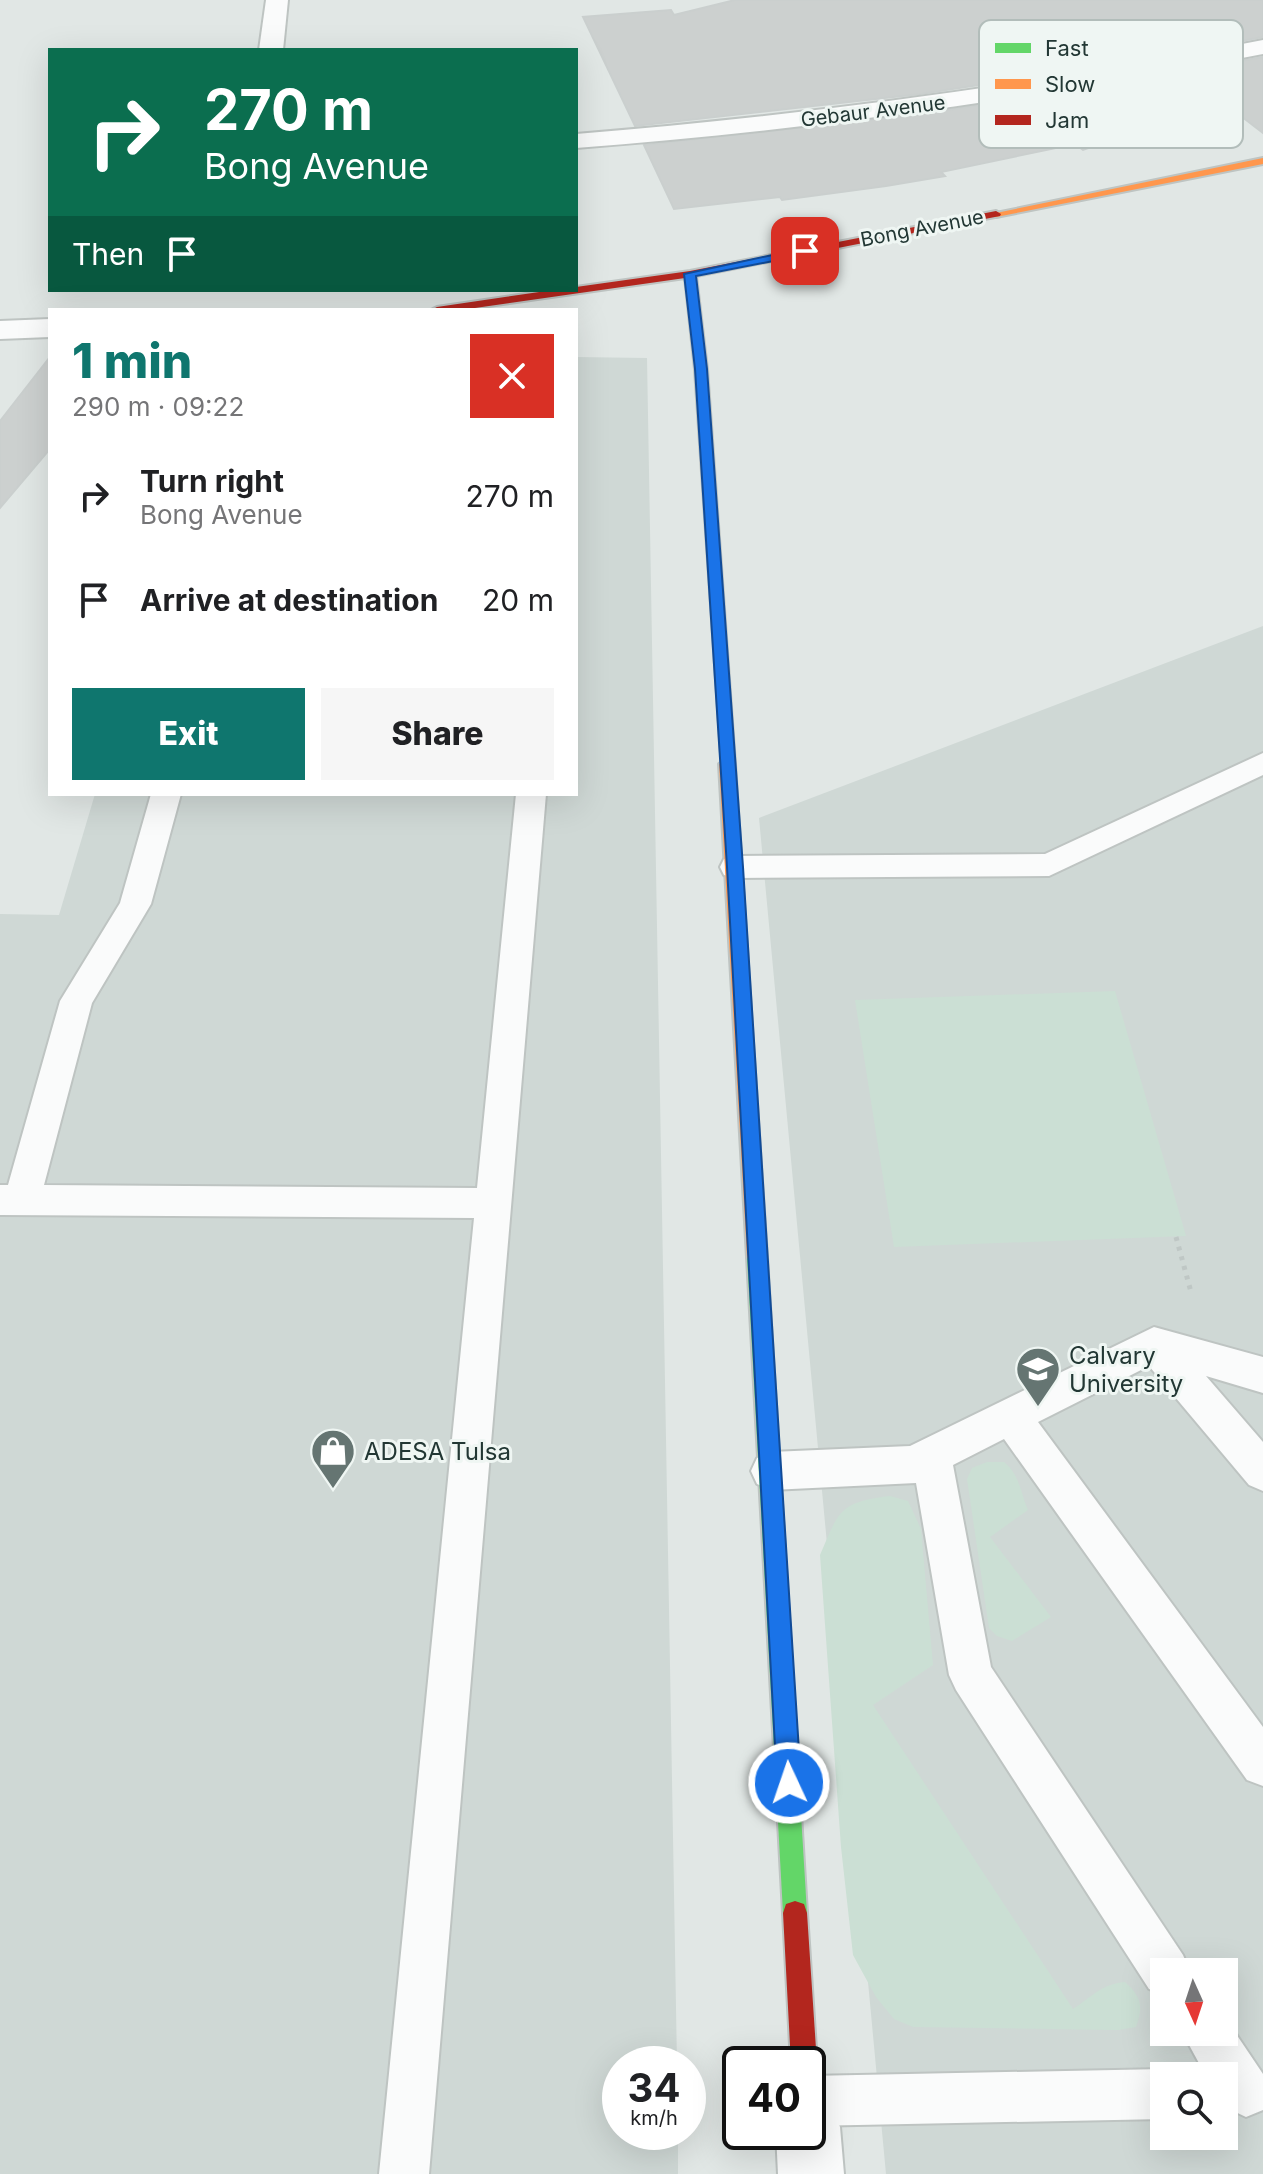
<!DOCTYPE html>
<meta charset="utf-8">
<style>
:root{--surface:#fff;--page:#f6f6f6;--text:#202124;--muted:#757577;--accent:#0f766e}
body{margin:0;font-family:Inter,sans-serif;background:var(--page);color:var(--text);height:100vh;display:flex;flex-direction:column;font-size:30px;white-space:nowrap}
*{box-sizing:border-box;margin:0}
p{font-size:26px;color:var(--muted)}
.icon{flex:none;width:44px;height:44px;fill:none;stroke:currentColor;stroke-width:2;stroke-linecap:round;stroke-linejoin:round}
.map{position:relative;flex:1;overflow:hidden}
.details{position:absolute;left:48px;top:308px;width:530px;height:488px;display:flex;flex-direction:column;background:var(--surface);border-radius:0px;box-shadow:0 8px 32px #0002}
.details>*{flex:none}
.banner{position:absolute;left:48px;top:48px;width:530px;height:244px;border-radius:0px;box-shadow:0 8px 32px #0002;background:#0b6e4f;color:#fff;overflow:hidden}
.needle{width:52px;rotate:177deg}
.fabs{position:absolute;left:1150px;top:1958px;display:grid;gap:16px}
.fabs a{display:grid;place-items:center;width:88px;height:88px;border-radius:0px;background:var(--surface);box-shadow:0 8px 32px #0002;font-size:40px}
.speed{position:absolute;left:602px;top:2046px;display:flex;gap:16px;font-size:40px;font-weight:700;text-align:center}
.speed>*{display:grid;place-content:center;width:104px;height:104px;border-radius:50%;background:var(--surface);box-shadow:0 8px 32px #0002;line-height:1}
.speed small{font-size:20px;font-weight:400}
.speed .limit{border:4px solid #111;border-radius:12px;background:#fff;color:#111}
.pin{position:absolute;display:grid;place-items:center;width:68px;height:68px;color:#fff;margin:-34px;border-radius:16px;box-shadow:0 4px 12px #0006}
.me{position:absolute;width:88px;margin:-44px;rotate:357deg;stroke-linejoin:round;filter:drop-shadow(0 0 6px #0008)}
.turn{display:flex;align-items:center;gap:28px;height:168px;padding:0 24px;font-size:36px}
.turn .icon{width:104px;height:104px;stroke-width:2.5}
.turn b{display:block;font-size:56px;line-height:68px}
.then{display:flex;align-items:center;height:76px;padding:0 24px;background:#0003;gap:16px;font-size:30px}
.round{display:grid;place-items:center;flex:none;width:84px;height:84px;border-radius:0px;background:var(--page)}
.overview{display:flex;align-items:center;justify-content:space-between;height:136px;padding:0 24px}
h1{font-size:48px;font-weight:800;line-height:60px;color:var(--accent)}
.action{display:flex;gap:16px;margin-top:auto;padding:16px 24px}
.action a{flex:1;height:92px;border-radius:0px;background:var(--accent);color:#fff;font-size:32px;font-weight:800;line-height:92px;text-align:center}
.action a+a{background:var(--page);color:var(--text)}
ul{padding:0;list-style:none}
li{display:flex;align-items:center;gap:24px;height:104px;padding:0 24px}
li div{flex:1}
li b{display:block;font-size:30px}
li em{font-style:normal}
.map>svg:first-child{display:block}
</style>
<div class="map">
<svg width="1263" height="2174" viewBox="0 0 1263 2174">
<rect width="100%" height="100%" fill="#e1e7e5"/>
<g fill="#cfd8d5" fill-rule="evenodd">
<path d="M576,357L647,358L677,2064H620V2132H678V2174H0V914L59,915L95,794H576Z"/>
<path d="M1263,626V2174H886L759,818ZM1164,1972H1224V2032H1164ZM1164,2076H1224V2136H1164Z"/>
</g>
<g fill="#cbdfd4">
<path d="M1115,991L1186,1236L894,1247L855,1000Z"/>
<path d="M987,1462H1004C1020,1475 1020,1492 1028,1510L990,1537L1051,1617L1012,1641L997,1636L989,1628L967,1479L972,1468Z"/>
<path d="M890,1496L908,1501L921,1529L933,1665L873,1705L1073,2009C1092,1997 1101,1984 1125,1982C1142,1997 1143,2007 1136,2027L1118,2030L913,2027L894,2019L876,1997L853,1955L841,1847L820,1555C839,1511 839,1502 890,1496Z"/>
</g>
<g fill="#ccd0cf" stroke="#cacfce" stroke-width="2">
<path d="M735,0H1263V37L1091,68L920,94L635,126L583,17L671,10L674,15Z"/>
<path d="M1263,57V133L1237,113L1158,131L1152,126L1083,150L1075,144L941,172L945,176L886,186L782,200L780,197L674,209L644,145L921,114L1093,88Z"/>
<path d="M50,357V449L0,508V421Z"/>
</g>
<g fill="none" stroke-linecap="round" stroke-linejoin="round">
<g stroke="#bec4c2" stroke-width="4">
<g id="lane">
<path d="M1263,753V775L1049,876L735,878L724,875L720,867L724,859L735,856L1045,854Z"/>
<path d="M151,794H181L151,904L92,1003L44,1185L477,1188L516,794H546L429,2174H379L474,1218L0,1215V1185H8L60,1001L120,903Z"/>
<path d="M1154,1327L1263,1357V1393L1206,1376L1263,1442V1491L1249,1485L1149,1366L1038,1422L1263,1727V1786L1247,1780L1004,1439L953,1465L991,1667L1183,1955L1190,1972H1164V1995L1149,1989L956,1690L949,1675L916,1483L771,1490L757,1484L751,1471L757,1458L771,1452L910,1446Z"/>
<path d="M1224,2016L1263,2074V2110L1246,2117C1221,2106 1224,2102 1224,2076H1206L1182,2032H1224Z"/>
<path d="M1164,2069L1180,2076H1164V2119L808,2126V2076Z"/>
</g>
</g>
<g stroke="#bec4c2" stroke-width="4">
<g id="street">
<path d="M266,0H288L283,50H259Z"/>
<path d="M1263,40V54C1036,99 807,130 576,148V134C807,115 1035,85 1263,40Z"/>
<path d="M50,319V337L0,339V321Z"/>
<path d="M808,2095L831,2104L840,2127L844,2174H778L776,2132H808Z"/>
</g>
</g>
<g stroke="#bec4c2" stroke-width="4">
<path id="fast" d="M757,1249L764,1251L767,1257L807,1913L804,1922L795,1925L786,1922L783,1913L747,1257L750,1251Z"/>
</g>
<g stroke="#bec4c2" stroke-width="4">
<g id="slow">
<path d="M1263,158V164L996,217L991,214Z"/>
<path d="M727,759L735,764L767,1257L764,1263L757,1265L750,1263L747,1257L719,764Z"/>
</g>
</g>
<g stroke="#bec4c2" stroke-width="4">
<g id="jam">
<path d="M996,211L1001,214L1000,216L696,276L707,369L735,764L727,769L722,768L695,369L685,278L461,310H431L437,307L553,290H576V287L690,271Z"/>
<path d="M795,1901L804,1904L807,1913L817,2064L813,2073L808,2075V2064H791L783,1913L786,1904Z"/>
</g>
</g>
<path stroke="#bfc7c5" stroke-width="5" stroke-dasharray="4 6" stroke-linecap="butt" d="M1176,1237L1191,1292"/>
<use href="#lane" fill="#fafbfb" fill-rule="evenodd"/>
<use href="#street" fill="#fafbfb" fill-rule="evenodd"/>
<use href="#fast" fill="#63d668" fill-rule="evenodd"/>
<use href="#slow" fill="#ff974d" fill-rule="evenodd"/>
<use href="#jam" fill="#b3261e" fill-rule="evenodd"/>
</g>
<path fill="#1a73e8" stroke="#114b97" stroke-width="2" d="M805,248L809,249V254L696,276L707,369L743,867L801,1783L797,1791L789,1795L780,1791L777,1783L727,867L695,369L684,274Z"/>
<defs>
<g id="university-pin" transform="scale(2.3)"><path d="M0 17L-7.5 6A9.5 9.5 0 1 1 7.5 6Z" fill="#657572" stroke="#eff6f3"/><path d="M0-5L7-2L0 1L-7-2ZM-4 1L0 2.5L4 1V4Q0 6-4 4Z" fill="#fff"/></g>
<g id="shop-pin" transform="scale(2.3)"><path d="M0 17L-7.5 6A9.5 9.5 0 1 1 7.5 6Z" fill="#657572" stroke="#eff6f3"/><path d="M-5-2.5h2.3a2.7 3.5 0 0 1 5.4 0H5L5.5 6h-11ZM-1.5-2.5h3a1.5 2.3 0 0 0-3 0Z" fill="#fff"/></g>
</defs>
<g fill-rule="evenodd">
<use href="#university-pin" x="1038" y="1369"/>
<use href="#shop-pin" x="333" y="1451"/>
</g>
<g text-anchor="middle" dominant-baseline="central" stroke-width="6" stroke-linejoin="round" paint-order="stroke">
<g font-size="20" fill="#223734" stroke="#eff6f3">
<text transform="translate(873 111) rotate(-7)">Gebaur Avenue</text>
<text transform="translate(922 228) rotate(-11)">Bong Avenue</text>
</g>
<g font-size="24" fill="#223734" stroke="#eff6f3" text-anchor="start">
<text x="1069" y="1355">Calvary<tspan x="1069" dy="28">University</tspan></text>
<text x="364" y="1451">ADESA Tulsa</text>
</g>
</g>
<rect x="979" y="20" width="264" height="128" rx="12" fill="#eff6f3" stroke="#b2bdba" stroke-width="2"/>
<rect x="995" y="43" width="36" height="10" fill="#63d668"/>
<rect x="995" y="79" width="36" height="10" fill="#ff974d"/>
<rect x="995" y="115" width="36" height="10" fill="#b3261e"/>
<g font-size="22" fill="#223734">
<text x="1045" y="56">Fast</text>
<text x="1045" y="92">Slow</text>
<text x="1045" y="128">Jam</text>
</g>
</svg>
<div class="fabs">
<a><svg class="needle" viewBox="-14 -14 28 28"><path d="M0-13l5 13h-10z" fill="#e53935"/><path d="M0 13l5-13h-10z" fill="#757577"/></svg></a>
<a><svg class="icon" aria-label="search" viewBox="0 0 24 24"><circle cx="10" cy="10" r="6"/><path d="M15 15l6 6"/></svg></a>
</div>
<div class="speed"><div>34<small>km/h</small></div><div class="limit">40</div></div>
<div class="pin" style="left:805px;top:251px;background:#d93025"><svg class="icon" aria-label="arrive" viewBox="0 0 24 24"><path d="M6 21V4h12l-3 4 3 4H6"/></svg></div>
<svg class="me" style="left:789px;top:1783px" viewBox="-20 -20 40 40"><circle r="17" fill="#1a73e8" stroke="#fff" stroke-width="3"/><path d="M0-11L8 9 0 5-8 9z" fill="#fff"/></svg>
<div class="banner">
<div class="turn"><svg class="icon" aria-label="right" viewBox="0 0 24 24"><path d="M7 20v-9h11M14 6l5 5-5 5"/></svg><div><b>270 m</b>Bong Avenue</div></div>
<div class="then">Then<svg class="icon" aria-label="arrive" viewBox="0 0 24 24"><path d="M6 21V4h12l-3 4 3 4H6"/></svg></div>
</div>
<section class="details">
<div class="overview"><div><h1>1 min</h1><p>290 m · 09:22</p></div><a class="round" style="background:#d93025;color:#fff"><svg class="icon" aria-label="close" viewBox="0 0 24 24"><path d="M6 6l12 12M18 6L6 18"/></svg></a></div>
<ul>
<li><svg class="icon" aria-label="right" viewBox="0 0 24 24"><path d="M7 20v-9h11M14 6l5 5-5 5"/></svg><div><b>Turn right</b><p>Bong Avenue</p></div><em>270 m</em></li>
<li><svg class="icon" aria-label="arrive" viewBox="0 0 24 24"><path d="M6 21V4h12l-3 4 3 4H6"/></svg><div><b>Arrive at destination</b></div><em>20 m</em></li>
</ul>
<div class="action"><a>Exit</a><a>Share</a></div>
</section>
</div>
